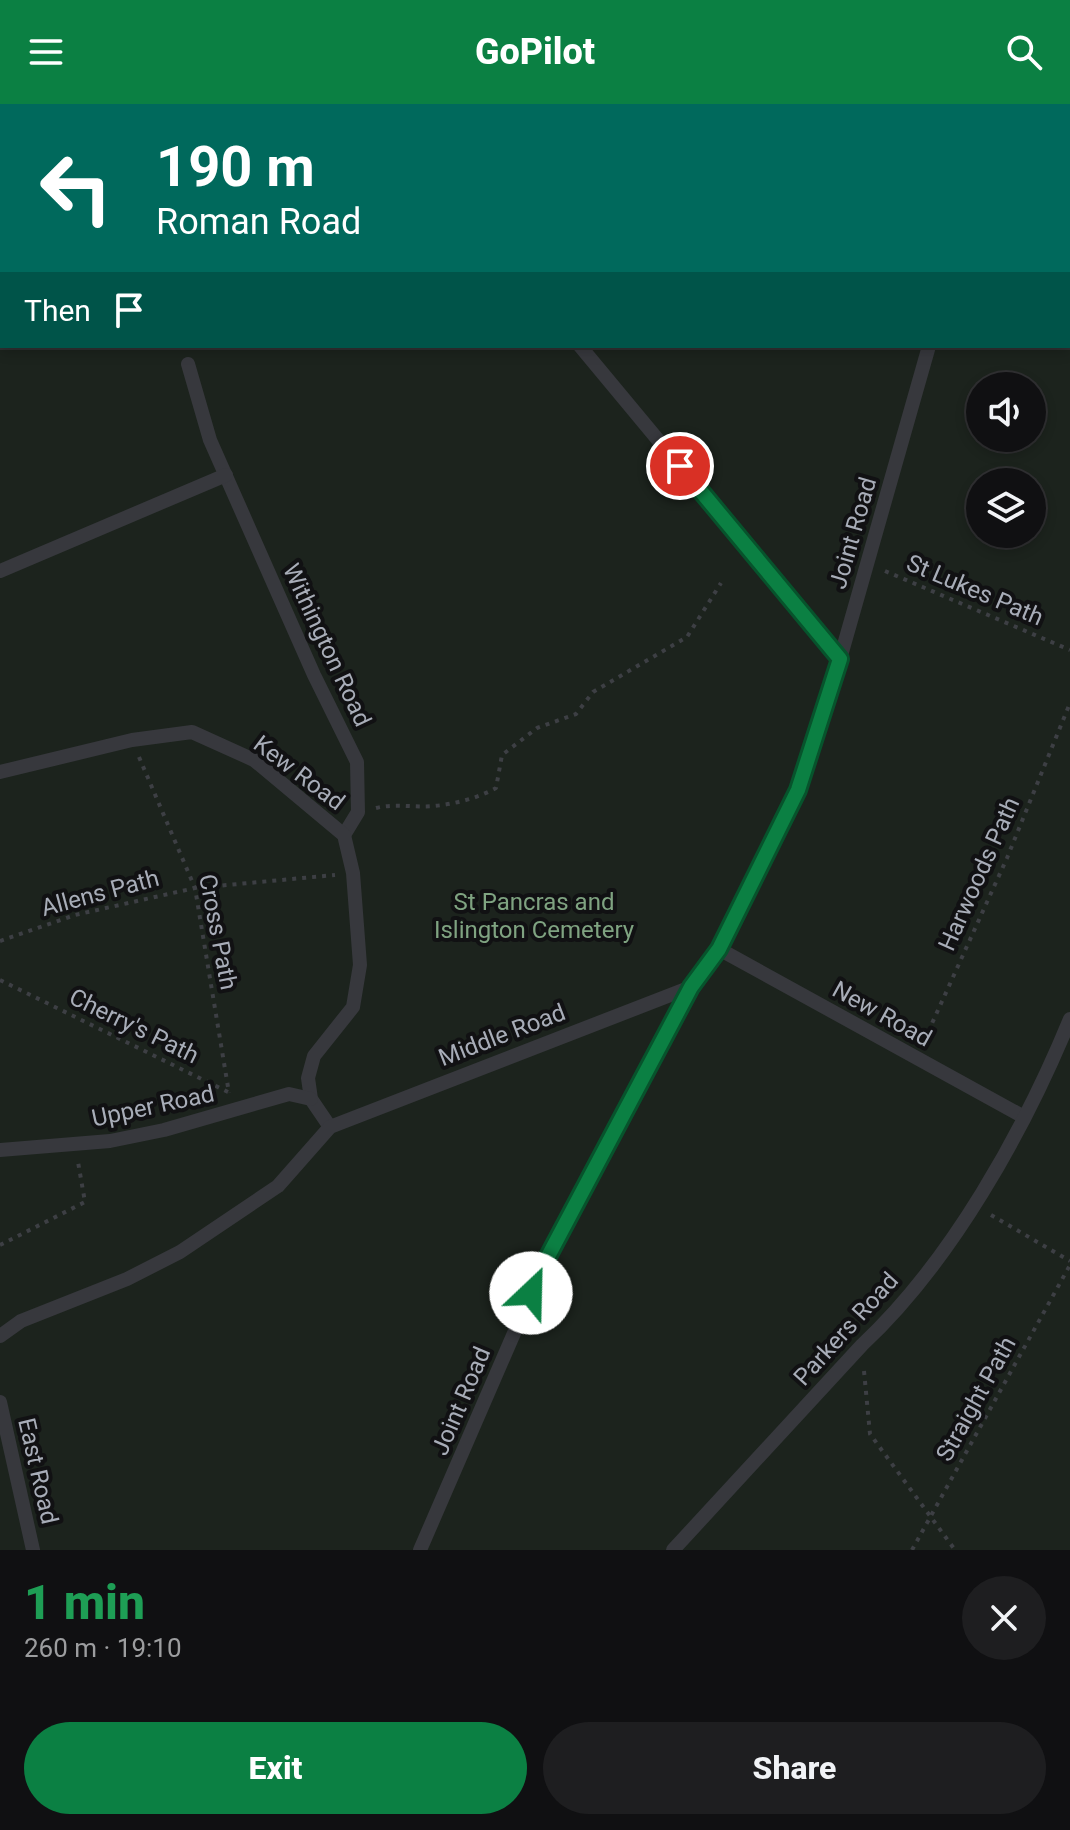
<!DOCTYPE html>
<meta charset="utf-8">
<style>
:root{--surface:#101012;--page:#1e1e20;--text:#f1f3f6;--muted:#9c9d9f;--line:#303032;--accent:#0b8043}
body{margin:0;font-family:Roboto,sans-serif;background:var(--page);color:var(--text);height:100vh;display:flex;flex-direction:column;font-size:30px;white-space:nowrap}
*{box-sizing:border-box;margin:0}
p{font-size:26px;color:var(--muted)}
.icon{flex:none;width:44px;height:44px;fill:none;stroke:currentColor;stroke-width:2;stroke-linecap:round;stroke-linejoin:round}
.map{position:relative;height:1446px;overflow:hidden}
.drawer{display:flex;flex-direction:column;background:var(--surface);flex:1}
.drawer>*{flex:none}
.guide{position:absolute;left:0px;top:0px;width:1070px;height:244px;box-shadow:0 4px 12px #0003,0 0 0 2px var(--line);background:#00695c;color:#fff;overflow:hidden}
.controls{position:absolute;left:966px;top:268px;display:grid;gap:16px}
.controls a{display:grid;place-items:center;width:80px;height:80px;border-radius:50%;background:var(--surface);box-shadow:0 4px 12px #0003,0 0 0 2px var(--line);font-size:40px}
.pin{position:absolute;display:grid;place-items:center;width:68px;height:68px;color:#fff;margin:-34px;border:4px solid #fff;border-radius:50%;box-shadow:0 2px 8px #0007}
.me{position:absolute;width:88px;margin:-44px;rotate:24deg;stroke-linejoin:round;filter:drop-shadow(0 0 6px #0008)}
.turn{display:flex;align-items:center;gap:28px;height:168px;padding:0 24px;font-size:36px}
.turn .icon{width:104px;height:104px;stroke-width:2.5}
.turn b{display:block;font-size:56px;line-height:68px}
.then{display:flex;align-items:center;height:76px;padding:0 24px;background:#0003;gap:16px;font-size:30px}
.round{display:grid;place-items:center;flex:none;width:84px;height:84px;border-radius:42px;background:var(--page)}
.head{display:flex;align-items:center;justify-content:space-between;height:136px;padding:0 24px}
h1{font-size:48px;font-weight:800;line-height:60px;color:#1e9e55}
.button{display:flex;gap:16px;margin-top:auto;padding:16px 24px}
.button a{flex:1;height:92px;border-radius:48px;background:var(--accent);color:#fff;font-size:32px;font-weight:800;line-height:92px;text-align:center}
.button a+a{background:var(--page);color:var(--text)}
header{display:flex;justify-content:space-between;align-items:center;height:104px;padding:0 24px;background:var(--accent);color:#fff;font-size:36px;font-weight:800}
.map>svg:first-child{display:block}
</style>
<header><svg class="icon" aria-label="menu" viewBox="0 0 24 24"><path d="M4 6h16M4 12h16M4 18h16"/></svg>GoPilot<svg class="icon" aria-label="search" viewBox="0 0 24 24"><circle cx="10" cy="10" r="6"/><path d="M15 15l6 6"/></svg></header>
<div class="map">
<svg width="1070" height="1446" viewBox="0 0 1070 1446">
<rect width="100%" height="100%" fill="#161618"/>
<path fill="#1c231d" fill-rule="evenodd" d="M0,0H1070V1446H0ZM2,2H1068V242H2ZM980,282H1032V334H980ZM980,378H1032V430H980Z"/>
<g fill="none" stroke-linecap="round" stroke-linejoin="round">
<g stroke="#3d3f44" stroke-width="4" stroke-dasharray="4 6" stroke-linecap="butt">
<path d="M885,467L1070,546"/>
<path d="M139,653L195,784L229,989"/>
<path d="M376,704C396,699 414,704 434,702C455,700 478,694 496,684L502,651L537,624L576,610L593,588L687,533L721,479"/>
<path d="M0,837L75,811L195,784L335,771"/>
<path d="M0,876L228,988"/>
<path d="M924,937L1007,754L1070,599"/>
<path d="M991,1111L1070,1157"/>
<path d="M0,1141L85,1098L78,1058"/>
<path d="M864,1267L870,1330L955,1446"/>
<path d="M912,1446L1070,1161"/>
</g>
<g stroke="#37383d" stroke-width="14">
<path d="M376,0L378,2"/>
<path d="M193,2L196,0"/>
<path d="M999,2L1000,0"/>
<path d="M0,104H2"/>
<path d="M1068,214L1070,215"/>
<path d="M580,242L840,555"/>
<path d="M188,260L210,336L314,571L357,658L358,708L344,731"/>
<path d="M0,467L226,371"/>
<path d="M0,668L132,636L192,628L254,656L344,731L353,769L360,861L353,903L314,952L308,974L311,995L330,1023"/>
<path d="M719,845L1024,1013"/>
<path d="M0,1046L110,1037L164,1026L289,990L311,995"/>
<path d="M0,1232L21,1217L127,1175L180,1148L278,1082L330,1023L691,883"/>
<path d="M0,1298L33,1446"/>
<path d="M420,1446L544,1160L691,883L719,845L798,686L840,555L929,242"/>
<path d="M673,1446L862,1241C951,1158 1024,1027 1070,915"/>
</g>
</g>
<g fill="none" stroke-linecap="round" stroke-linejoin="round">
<g stroke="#07532c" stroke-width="20">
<path id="route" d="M531,1189L544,1160L691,883L719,845L798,686L840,555L680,362"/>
</g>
<use href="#route" stroke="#0b8043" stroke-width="14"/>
</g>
<g text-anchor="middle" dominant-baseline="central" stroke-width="8" stroke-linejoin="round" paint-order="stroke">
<g font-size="24" fill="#a8adb8" stroke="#111113">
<text transform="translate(853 429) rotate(-74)">Joint Road</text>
<text transform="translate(975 486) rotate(23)">St Lukes Path</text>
<text transform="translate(327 541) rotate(65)">Withington Road</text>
<text transform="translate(299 669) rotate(37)">Kew Road</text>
<text transform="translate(979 770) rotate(-66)">Harwoods Path</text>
<text transform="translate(100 789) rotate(-15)">Allens Path</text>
<text transform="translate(218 828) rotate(79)">Cross Path</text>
<text transform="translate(882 910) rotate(29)">New Road</text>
<text transform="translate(134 922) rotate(26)">Cherry's Path</text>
<text transform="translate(502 931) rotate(-21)">Middle Road</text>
<text transform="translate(153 1002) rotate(-12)">Upper Road</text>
<text transform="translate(846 1225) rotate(-48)">Parkers Road</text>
<text transform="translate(976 1295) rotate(-61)">Straight Path</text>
<text transform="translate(461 1297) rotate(-67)">Joint Road</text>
<text transform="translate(38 1367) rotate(77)">East Road</text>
</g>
<g font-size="24" fill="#7fa381" stroke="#111113">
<text x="534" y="798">St Pancras and<tspan x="534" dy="28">Islington Cemetery</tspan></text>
</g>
</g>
</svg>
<div class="controls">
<a><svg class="icon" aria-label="sound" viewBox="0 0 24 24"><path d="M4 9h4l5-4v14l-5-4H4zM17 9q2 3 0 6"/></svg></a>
<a><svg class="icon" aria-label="layers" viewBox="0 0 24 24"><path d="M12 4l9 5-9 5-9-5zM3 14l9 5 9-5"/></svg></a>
</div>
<div class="pin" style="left:680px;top:362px;background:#d93025"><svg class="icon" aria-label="arrive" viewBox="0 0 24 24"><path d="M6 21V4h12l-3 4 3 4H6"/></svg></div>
<svg class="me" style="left:531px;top:1189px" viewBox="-20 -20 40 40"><circle r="19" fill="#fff"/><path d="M0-13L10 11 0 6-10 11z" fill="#0b8043"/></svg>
<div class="guide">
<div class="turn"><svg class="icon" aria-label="left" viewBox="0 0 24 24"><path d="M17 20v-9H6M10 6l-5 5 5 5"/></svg><div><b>190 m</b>Roman Road</div></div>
<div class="then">Then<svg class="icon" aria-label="arrive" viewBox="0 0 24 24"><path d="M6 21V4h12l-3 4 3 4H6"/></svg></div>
</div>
</div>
<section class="drawer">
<div class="head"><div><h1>1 min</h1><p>260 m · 19:10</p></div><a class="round"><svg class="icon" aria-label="close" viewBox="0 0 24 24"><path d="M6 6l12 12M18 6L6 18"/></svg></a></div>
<div class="button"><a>Exit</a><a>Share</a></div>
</section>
